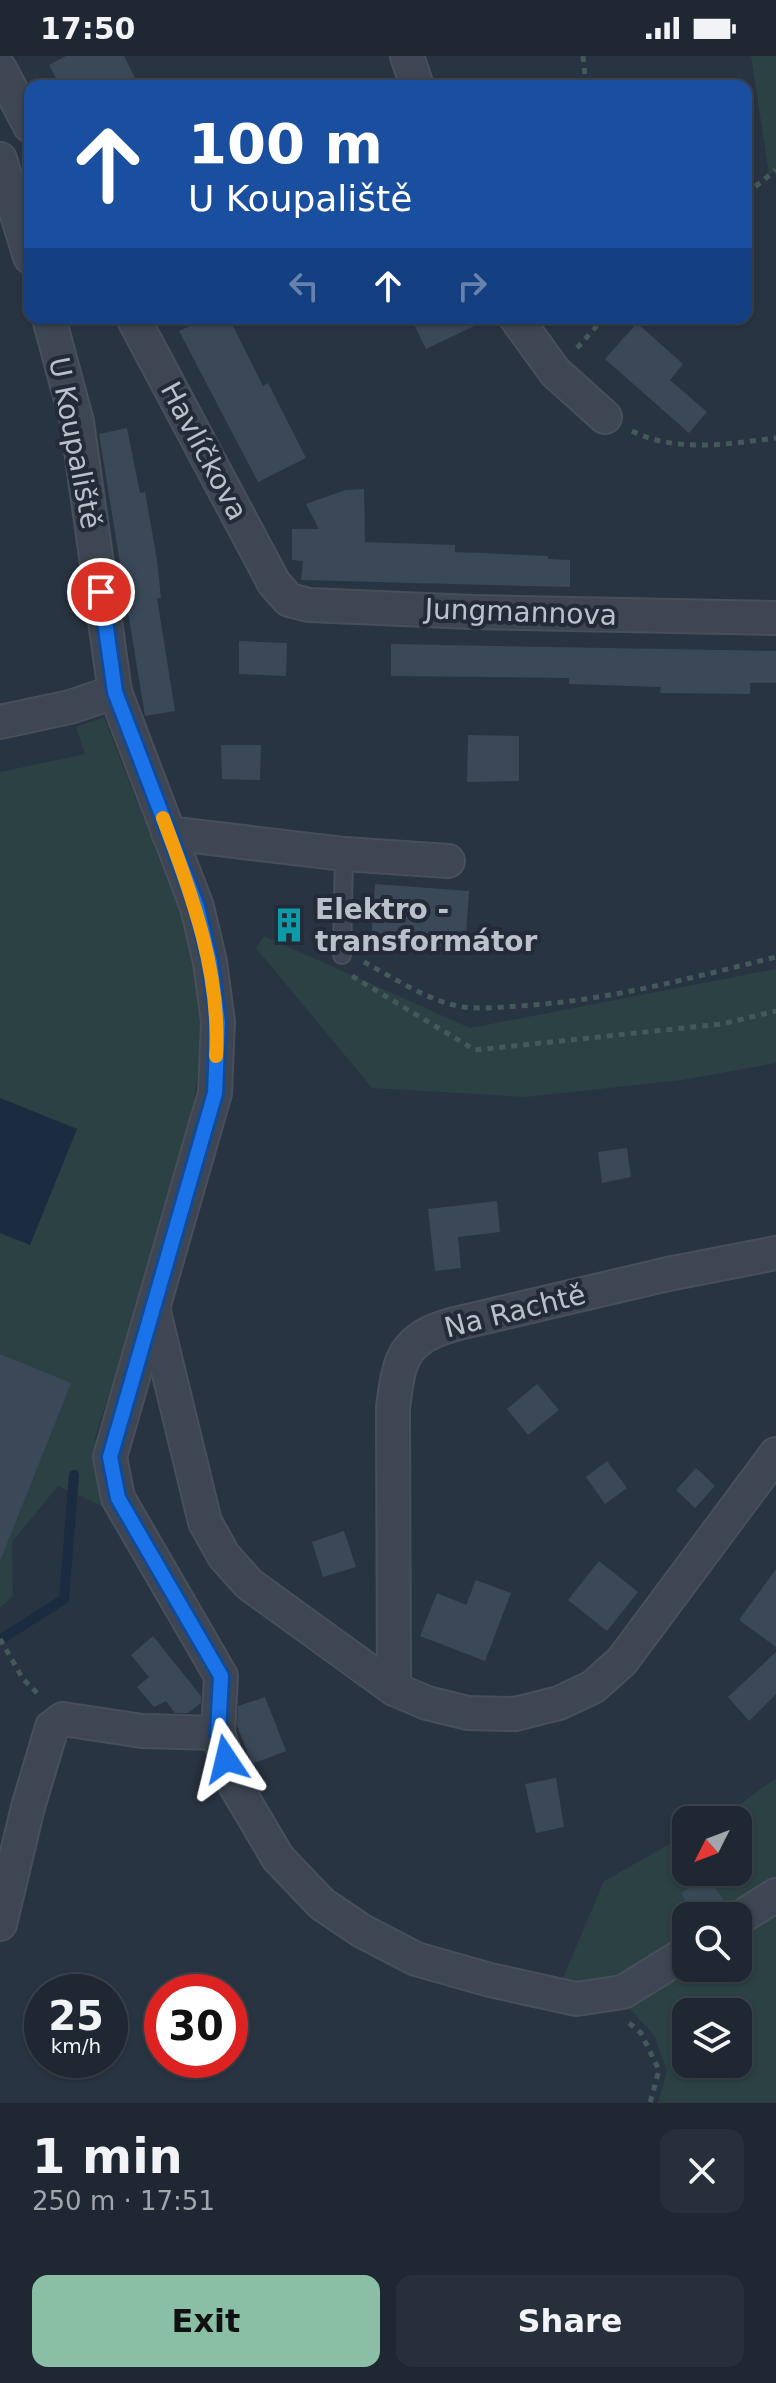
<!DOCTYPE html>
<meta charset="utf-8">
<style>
:root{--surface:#1f2732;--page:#272f3a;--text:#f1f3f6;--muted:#a1a5ac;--line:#3c444d;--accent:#8abfa5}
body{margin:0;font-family:"DejaVu Sans",sans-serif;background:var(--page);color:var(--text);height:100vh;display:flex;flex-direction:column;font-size:30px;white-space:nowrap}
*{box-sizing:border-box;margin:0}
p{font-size:26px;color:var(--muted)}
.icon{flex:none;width:44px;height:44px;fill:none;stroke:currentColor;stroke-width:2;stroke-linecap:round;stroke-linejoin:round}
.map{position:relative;height:2047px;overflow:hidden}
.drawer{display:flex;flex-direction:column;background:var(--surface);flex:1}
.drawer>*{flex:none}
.hud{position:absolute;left:24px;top:24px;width:728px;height:244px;border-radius:16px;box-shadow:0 2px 6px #0004,0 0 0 2px var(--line);background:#1a4fa0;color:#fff;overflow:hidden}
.needle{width:52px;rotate:228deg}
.buttons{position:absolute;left:672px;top:1750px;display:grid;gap:16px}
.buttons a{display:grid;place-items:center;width:80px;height:80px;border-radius:16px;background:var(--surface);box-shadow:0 2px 6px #0004,0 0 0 2px var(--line);font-size:40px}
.speed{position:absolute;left:24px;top:1918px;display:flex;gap:16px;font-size:40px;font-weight:700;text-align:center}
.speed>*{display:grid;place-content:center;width:104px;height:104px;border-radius:50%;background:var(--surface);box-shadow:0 2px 6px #0004,0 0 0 2px var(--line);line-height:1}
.speed small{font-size:20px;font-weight:400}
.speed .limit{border:12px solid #d22;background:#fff;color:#111}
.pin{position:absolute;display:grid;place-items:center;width:68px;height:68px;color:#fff;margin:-34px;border:4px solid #fff;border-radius:50%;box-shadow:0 2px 8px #0007}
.me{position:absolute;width:88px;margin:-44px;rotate:350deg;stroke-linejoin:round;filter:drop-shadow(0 0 6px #0008)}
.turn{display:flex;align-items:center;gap:28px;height:168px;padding:0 32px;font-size:36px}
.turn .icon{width:104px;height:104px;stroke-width:2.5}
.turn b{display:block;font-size:56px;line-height:68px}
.lanes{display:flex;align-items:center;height:76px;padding:0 32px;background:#0003;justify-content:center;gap:40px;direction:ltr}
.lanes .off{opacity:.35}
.round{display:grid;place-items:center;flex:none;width:84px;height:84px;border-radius:16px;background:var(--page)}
.overview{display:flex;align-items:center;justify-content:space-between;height:136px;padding:0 32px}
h1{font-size:48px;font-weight:700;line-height:60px}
.cta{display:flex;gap:16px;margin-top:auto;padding:16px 32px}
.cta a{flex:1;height:92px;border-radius:16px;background:var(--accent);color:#111;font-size:32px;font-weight:700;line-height:92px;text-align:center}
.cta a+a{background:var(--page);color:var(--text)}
.status{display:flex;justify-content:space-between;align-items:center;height:56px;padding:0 40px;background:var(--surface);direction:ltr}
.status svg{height:22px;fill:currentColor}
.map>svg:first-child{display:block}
</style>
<div class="status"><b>17:50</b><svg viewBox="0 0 49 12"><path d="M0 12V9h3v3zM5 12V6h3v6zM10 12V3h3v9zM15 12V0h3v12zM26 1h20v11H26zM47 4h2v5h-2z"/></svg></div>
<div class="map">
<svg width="776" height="2047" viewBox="0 0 776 2047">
<rect width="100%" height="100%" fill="#293442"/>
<g fill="#2b4143" fill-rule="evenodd">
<path d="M751,0H776V114L769,119Z"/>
<path d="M104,661L192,887L206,969L181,1121L95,1381L102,1450L58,1430L12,1486L13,1540L0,1552V716L85,698L76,671Z"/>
<path d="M264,880L470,972L776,913V1007L682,1024L526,1041L372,1032L256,892Z"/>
<path d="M776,1722V2047H658L667,2015L654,1979L620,1942L563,1922L604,1825L686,1779V1816H738V1764H714L735,1752ZM686,1860H738V1912H686ZM686,1956H738V2008H686Z"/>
</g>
<path fill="#1c2c40" d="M0,1042L77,1073L30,1189L0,1177Z"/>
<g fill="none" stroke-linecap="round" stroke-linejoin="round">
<path stroke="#1c2c40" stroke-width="10" d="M0,1584L64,1543L74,1419"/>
</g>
<g fill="#3b4857">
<path d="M66,0H124L139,30H60L49,9Z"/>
<path d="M206,262H229L263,330L268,327L306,402L258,426L179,275Z"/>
<path d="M411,262H491L426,293Z"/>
<path d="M637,267L683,308L670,324L707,356L689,377L605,303Z"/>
<path d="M127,372L140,437L145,436L157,504L161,542H157L175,655L145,660L99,378Z"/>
<path d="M364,433L365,486L455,489V496L548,500V503L570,504V531L301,524L303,505L292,504V473H319L306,448L345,434Z"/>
<path d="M239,585L287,587L286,620L239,618Z"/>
<path d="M391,588L776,595V627H750V638L660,637L661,631L569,628V622L391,620Z"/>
<path d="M468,679L519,680V725L467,726Z"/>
<path d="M221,689H261L260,724L222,723Z"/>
<path d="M375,828L469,835L465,893L371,887Z"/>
<path d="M627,1092L631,1121L602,1127L598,1096Z"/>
<path d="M497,1145L500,1176L458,1181L461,1212L435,1215L428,1153Z"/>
<path d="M0,1298L71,1327L1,1503H0Z"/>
<path d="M537,1328L559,1354L528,1379L507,1353Z"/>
<path d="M607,1405L627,1432L605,1448L586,1421Z"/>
<path d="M696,1412L715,1430L695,1452L676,1434Z"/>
<path d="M344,1475L356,1511L323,1521L312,1486Z"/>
<path d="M599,1505L638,1536L607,1575L568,1544Z"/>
<path d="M776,1513V1591L739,1564Z"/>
<path d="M476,1524L511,1537L485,1605L420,1580L437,1537L466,1549Z"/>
<path d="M153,1580L201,1640V1647L188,1657H175L166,1645L154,1651L137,1631L149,1621L131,1599Z"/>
<path d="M776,1596V1638L749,1665L728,1641Z"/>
<path d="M265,1641L286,1695L252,1708L237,1670L238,1650Z"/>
<path d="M556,1722L564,1771L536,1777L525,1728Z"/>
<path d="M707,1820L725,1846L704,1860H696L681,1837Z"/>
</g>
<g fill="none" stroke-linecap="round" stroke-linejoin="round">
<g stroke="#474f5b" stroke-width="20">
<path id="lane" d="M342,899L344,798"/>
</g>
<g stroke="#474f5b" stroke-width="36">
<g id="street">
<path d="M407,0L417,30"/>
<path d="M0,13L30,70"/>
<path d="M0,103L30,201"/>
<path d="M49,262L77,366L115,636L197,851L210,906L218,966L215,1037L110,1401L118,1442L221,1620L218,1677L235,1729L278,1802L322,1848L362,1875L416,1903L490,1924L576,1943L623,1936L686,1897"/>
<path d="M133,262L274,527L289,544L309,549L473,556L776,562"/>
<path d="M516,262L555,316L605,361"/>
<path d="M0,666L70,651L115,636"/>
<path d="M168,777L344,798L448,805"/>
<path d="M154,1256L205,1466L224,1500L249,1528L394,1633L427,1647L468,1657L515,1658L559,1647L593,1631L622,1605L776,1398"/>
<path d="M394,1633L393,1352C399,1302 403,1282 455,1268L668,1218L776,1197"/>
<path d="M738,1863L776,1839"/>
<path d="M0,1868L28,1751L52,1671L63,1663L142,1675L218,1677"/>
</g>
</g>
<g stroke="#44595a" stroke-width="5" stroke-dasharray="6 6" stroke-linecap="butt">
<path d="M583,0L586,30"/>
<path d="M746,138L776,114"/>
<path d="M577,292L604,262"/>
<path d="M632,375C676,397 729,388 776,382"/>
<path d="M364,906C392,921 427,944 458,950C478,954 499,951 519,950C606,945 691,922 776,901"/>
<path d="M352,920L475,994L722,968L776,955"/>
<path d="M0,1583L23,1623L41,1641"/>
<path d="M629,1967L641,1977L659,2014L650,2047"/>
</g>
<use href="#lane" stroke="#3d4652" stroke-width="16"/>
<use href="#street" stroke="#3d4652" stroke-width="32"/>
</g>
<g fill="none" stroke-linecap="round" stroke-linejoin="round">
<g stroke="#114b97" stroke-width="20">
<path id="route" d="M101,536L115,636L197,851L210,906L218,966L215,1037L110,1401L118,1442L221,1620L218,1677L226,1703"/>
</g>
<use href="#route" stroke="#1a73e8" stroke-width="14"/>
<path stroke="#f59e0b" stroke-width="14" d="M163,762C192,840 221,916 216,1000"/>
</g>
<defs>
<g id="building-bare" transform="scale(2.76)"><path d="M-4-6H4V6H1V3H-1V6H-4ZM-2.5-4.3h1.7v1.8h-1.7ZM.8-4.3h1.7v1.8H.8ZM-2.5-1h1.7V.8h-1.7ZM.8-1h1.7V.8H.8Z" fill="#0f9aa8" stroke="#222b37" stroke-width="2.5" paint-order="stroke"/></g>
</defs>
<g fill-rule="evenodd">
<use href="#building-bare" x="289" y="869"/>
</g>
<g text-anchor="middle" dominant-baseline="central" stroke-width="8" stroke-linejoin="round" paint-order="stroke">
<g font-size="28" fill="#bac1cb" stroke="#222b37">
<text transform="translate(75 387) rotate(79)">U Koupaliště</text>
<text transform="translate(204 395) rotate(62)">Havlíčkova</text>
<text transform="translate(521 556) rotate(2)">Jungmannova</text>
<text transform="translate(515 1255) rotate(-14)">Na Rachtě</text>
</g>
<g font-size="28" font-weight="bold" fill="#bac1cb" stroke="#222b37" text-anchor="start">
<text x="315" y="853">Elektro -<tspan x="315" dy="32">transformátor</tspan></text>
</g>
</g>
</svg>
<div class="buttons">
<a><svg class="needle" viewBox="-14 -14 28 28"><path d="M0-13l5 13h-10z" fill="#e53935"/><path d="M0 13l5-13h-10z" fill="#a1a5ac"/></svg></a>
<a><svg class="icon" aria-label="search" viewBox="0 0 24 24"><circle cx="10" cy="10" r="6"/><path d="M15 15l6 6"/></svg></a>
<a><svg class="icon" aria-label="layers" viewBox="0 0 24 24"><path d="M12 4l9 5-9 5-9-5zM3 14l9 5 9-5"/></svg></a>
</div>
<div class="speed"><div>25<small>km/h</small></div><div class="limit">30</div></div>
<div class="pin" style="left:101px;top:536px;background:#d93025"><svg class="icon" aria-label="arrive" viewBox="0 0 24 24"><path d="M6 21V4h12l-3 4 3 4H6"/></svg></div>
<svg class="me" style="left:226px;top:1703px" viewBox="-20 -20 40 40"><path d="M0-17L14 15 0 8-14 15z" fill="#1a73e8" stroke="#fff" stroke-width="4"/></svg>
<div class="hud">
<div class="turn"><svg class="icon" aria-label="ahead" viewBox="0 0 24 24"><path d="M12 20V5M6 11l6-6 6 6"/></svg><div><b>100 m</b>U Koupaliště</div></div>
<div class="lanes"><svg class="icon off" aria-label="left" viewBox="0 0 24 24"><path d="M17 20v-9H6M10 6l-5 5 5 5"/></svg><svg class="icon" aria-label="ahead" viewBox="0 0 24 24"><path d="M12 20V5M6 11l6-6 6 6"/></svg><svg class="icon off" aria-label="right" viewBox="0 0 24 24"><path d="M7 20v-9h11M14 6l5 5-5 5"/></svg></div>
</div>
</div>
<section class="drawer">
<div class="overview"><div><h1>1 min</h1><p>250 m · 17:51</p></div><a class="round"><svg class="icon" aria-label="close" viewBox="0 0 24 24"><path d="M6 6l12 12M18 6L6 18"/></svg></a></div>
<div class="cta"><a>Exit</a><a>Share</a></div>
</section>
